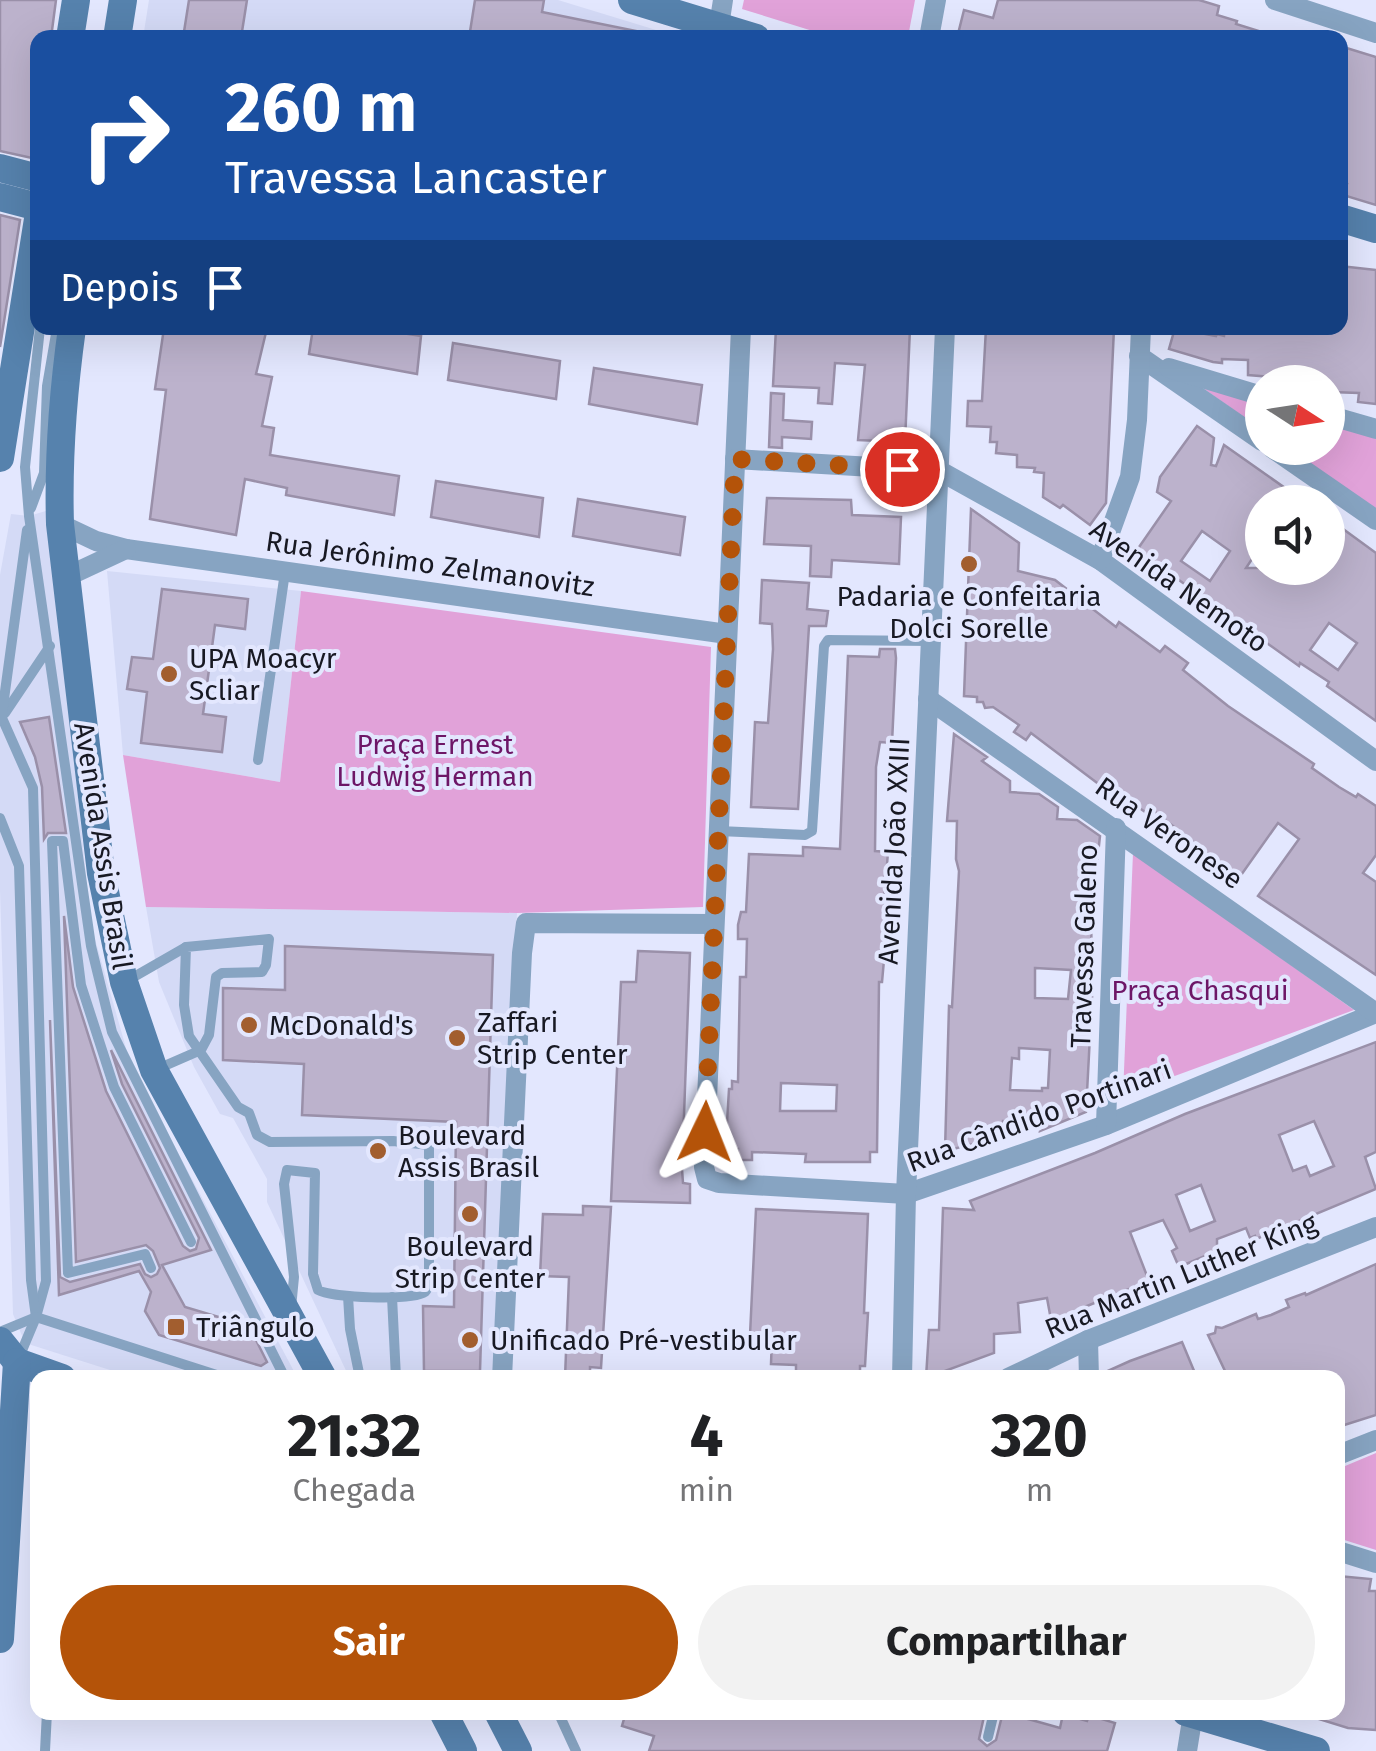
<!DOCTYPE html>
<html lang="pt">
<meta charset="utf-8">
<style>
:root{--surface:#fff;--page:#f2f2f2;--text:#202124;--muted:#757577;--accent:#b45309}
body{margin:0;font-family:"Fira Sans",sans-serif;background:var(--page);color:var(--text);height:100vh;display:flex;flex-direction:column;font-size:38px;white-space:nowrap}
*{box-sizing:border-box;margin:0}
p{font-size:32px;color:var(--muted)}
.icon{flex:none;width:55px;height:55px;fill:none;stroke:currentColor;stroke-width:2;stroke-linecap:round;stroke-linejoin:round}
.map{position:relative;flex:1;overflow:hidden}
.drawer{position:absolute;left:30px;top:1370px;width:1315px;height:350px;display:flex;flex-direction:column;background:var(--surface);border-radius:20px;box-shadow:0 10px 40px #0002}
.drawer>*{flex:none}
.hud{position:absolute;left:30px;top:30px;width:1318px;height:305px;border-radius:20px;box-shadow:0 10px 40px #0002;background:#1a4fa0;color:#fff;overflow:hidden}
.needle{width:65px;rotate:102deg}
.fabs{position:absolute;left:1245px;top:365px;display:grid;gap:20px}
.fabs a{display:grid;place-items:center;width:100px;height:100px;border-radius:50%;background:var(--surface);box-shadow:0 10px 40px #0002;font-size:50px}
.pin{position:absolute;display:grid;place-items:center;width:85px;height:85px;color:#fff;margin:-42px;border:5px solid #fff;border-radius:50%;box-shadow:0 2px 10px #0007}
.me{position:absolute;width:110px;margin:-55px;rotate:2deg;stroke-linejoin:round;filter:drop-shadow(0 0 8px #0008)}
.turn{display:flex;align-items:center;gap:35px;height:210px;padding:0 30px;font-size:45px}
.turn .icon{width:130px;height:130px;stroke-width:2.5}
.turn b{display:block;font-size:70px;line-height:85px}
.then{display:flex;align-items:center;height:95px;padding:0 30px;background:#0003;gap:20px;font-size:38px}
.eta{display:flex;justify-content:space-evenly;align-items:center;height:170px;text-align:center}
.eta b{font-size:60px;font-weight:700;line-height:70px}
.cta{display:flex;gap:20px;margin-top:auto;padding:20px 30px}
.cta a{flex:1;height:115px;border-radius:60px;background:var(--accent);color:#fff;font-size:40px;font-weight:700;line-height:115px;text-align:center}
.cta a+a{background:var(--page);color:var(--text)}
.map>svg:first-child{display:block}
</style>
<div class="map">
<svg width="1376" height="1751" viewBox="0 0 1376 1751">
<rect width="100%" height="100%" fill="#e3e7fe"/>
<g fill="#d4daf6">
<path d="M149,0H475L469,37L143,38Z"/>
<path d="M544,0H558L679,37L537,38Z"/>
<path d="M49,510L91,925L130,1062L297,1377H132L25,1343L13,1314L0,890V575L11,514L29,516Z"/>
<path d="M107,571L301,591L280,782L123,755Z"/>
<path d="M146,907L517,913L492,1377H349L267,1202V1179L233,1118L220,1114L194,1067L159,982Z"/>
</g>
<g fill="#e1a2d9">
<path d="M744,0H915L908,37H832L742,9Z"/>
<path d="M1193,381L1262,401V430Z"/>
<path d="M1328,421L1376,436V510L1288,448H1328Z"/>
<path d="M301,591L711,647L703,907L517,913L146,907L123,755L280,782Z"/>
<path d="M1133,853L1354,1010L1123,1095Z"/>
<path d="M1376,1453V1550L1338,1538V1469Z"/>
</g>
<g fill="#bcb2cc" stroke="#9a90a9" stroke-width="2.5" fill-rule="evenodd">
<path d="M0,0H56L51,38H38V125L32,158L0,151Z"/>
<path d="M189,0H247L241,38H183Z"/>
<path d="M475,0H544L542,12L636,31V38H469Z"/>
<path d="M998,0H1199L1219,6L1217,15L1237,21L1236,24L1268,34V38H957L964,10L993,18Z"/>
<path d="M1340,46L1376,57V205L1343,195L1347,184L1340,183Z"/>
<path d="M0,215L20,220L0,347Z"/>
<path d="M1340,266L1376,270V404L1358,402L1359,393L1331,392L1328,382L1248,375V360L1222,359V363L1213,362L1169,349L1175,328L1216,336L1217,334L1224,336L1225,328H1340Z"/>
<path d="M164,328H267L256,374L272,377L262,426L274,428L270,455L399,476L394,515L286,495L287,488L245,479L236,535L150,519L166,390L155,389Z"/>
<path d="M313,328H371L421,336L417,374L309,354Z"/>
<path d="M776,328H910L905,442L858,440L865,365L835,363L832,404L818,403L819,388L773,386Z"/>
<path d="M986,328H1114L1106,503L1090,525L1063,505L1060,508L1043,497L1044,473L1034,472L1035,468L1017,467V455L996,453L997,442H990L991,427L967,426L968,401H982Z"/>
<path d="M453,343L560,361L556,399L448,380Z"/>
<path d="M594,368L702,385L697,424L589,404Z"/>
<path d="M771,393L784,394L783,420L812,422L811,439L782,437V448L769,447Z"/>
<path d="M1197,426L1214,438L1211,465L1216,466L1224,445L1305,502H1262V544L1246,568H1328V518L1376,553V721L1327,686L1329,682L1300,663L1299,666L1137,550L1171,501L1157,492L1160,477ZM1202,531L1230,551L1210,581L1181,561ZM1329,623L1357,643L1338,670L1310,650Z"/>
<path d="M436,481L543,498L539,537L431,517Z"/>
<path d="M767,498L851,500L852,515L901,517L899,564L832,560L831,577L810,576L811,546L764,544Z"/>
<path d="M578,499L685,517L680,555L573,536Z"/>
<path d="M971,509L1019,543L1018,571L1055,580L1116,627L1119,622L1160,652L1165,646L1188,663L1183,670L1228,706L1314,764L1312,768L1339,787L1356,797L1358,794L1376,806V855L1363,873L1376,882V975L1258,896L1299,839L1278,823L1239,878L1154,811L1151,816L1132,803L1129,807L1031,733L1026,740L1014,732L1019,725L993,707L985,708L983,702H977V697L964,696Z"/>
<path d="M762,580L809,583L807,609L828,611L826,626H809L798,809L751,807L755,722L768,723L773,649L772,624L760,623Z"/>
<path d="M162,589L248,599L245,629L215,625L203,714L226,717L222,752L141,743L147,692L127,689L132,657L153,659Z"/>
<path d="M880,649H895L896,658L892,743L880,742L876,767L875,851L888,852L886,877H884L885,949L882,982H879L877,1152H870V1162H805L806,1154L752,1152V1160H737L738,1149H729V1141L726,1140L729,1089H732V1081L738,1082L740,977H746L747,939H738V925L741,912H746L749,854L803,856V847L840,849L848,656L879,657ZM781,1083L837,1085L836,1111H780Z"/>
<path d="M49,717L66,833H48L44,839L42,787L35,757L20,722Z"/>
<path d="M954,734L987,757L982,761L1010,781V792L1039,794L1058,807L1057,819L1077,820L1100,836L1091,917L1092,971L1087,970V997H1092L1086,1112L1040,1131L1041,1123L1003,1121L1002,1137L945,1151L949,1006L952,1007L959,871L956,859L957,821H947ZM1035,968L1071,970L1068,999L1035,998ZM1019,1048L1050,1050L1048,1088H1042V1091L1010,1090L1012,1058L1019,1059Z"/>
<path d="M64,916L73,987L106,1091L183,1246L190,1251L196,1249L199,1238L122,1084L111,1050L211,1250L162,1265L185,1307L249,1326L267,1362L261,1366L159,1335L145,1311L151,1292L139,1271L59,1295L50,1020L60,1277L70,1282L140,1264L145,1274L151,1277L157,1274L160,1268L153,1251L146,1245L76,1262Z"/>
<path d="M285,946L493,955L480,1371H424L423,1306L454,1307L456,1122L302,1115L304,1064L223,1060V988L285,990Z"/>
<path d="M638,951L690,953L682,1169L683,1183L690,1184V1203L611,1201L621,982H636Z"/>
<path d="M1376,1042V1152L1365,1157L1376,1189L1256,1239L1255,1236L1250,1238L1246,1228L1217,1239V1251L1179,1267L1172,1251L1177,1248L1163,1220L1130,1232L1149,1281L1077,1310L1080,1313L1051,1320L1047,1298L1018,1303L1020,1332L994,1334V1353L926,1378L929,1330H939L943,1208L974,1210L970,1201L1095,1153L1185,1114ZM1314,1121L1334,1166L1310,1176L1306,1166L1293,1171L1279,1135ZM1201,1185L1215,1221L1190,1231L1176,1195Z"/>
<path d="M583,1206L611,1207L601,1368L590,1367V1378H565L569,1277L540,1276L543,1214L583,1215Z"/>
<path d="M756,1209L868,1214L864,1313H868L865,1366H860V1378H796V1365L771,1364L772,1336L750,1335Z"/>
<path d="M1376,1264V1415L1338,1427V1378H1229L1228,1372L1226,1373L1208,1335L1215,1333L1216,1327L1222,1328L1256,1314L1258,1319L1271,1315L1289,1307L1286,1300L1305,1293L1306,1295Z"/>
<path d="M1182,1342L1197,1378H1103V1373L1130,1361Z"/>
<path d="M1338,1576L1371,1579L1369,1591H1376V1730L1348,1728L1309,1716L1310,1712H1338L1339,1706L1341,1650L1338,1649Z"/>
<path d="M626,1712H985L979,1739L987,1746L996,1740L1003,1712L1060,1728L1063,1714L1087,1721L1089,1715L1115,1723L1107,1751H649L654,1736L622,1726Z"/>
</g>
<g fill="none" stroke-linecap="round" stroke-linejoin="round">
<g stroke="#87a4c2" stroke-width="10">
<path d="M40,328L25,467L29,516L91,946L112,1032L285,1378"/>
<path d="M31,508L44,473L47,386L57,328"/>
<path d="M5,713L50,646"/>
<path d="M2,718L33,788L46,1281L36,1317L226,1378"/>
<path d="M1,721L27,530"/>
<path d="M258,760L285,572"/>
<path d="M0,818L19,866L31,1280L36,1317L18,1360"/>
<path d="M719,831L805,835L812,831L824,646L828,640L931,641"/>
<path d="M125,982L186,947"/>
<path d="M155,1070L201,1050L209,1035L216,977L222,973L262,972L266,965L269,939L186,947L184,1005L189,1036L238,1107L249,1113L257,1135L270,1142L393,1141L429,1145V1285C428,1287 427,1290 425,1292C412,1301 332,1298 318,1290L313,1274L315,1173L287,1170L284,1184L294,1277L291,1308"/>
<path d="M151,1268L145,1254L68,1273L52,841H63L81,985L114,1087L191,1242"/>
<path d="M348,1296L350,1329L360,1378"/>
<path d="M392,1297L396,1378"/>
<path d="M0,1332L36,1317"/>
<path d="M558,1712L576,1751"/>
<path d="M988,1737L994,1712"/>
<path d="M45,1751L47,1712"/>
</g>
<g stroke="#87a4c2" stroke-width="20">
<path d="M1275,0L1376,33"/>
<path d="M719,26L723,0"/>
<path d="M929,38L936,0"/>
<path d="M741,328L704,1167L707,1179L719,1183L906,1194L1106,1125L1376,1013"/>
<path d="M1139,356L1262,441"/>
<path d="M1169,368L1262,396"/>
<path d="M1328,415L1376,429"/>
<path d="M1272,448L1376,520"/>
<path d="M735,459L940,471L1100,560L1376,761"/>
<path d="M60,524L96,541L126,549L727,634"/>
<path d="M1100,560L1130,477L1137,420L1141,328"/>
<path d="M66,577L126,549"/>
<path d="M928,699L1376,1013"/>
<path d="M1106,1125L1116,828"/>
<path d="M1088,1340L1089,1378"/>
<path d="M502,1378L522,953L526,923L714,924"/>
<path d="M902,1378L906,1194L945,328"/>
<path d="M1008,1378L1088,1340L1376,1227"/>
<path d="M1338,1455L1376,1440"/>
<path d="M1338,1551L1376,1563"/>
<path d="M1187,1751L1193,1714"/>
</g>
<g stroke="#5682ad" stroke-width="28">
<path d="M632,0L756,38"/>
<path d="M70,38L76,0"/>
<path d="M117,38L123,0"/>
<path d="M0,168L38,178"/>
<path d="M0,197L38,207"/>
<path d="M1340,218L1376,229"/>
<path d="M72,328C63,393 58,457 60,524L101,873L124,982L154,1070L323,1378"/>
<path d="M0,458L38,219"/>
<path d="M0,1341L17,1362"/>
<path d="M17,1362L62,1378"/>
<path d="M0,1639L17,1362"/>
<path d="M443,1712L463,1751"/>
<path d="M498,1712L518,1751"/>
<path d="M1186,1712L1316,1751"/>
</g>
</g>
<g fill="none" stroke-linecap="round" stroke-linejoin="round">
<path stroke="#b45309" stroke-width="18" stroke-dasharray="0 32.4" d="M705,1132L735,459L902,469"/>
</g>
<g fill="#a25e2f" stroke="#e3e7fe" stroke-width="4">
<circle cx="969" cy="564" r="10"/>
<circle cx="169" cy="674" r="10"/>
<circle cx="249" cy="1025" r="10"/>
<circle cx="457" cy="1038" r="10"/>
<circle cx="378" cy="1151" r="10"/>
<circle cx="470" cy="1214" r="10"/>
<rect x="166" y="1317" width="20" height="20" rx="5"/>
<circle cx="470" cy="1340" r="10"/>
</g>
<g text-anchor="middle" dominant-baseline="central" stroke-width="8" stroke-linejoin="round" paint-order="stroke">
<g font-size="28" fill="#181923" stroke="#e3e7fe">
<text transform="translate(430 564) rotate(8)">Rua Jerônimo Zelmanovitz</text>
<text transform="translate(1179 586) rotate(35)">Avenida Nemoto</text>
<text transform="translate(1169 833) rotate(35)">Rua Veronese</text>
<text transform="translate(103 846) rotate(81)">Avenida Assis Brasil</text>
<text transform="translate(894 851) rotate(-87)">Avenida João XXIII</text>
<text transform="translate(1084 946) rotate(-88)">Travessa Galeno</text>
<text transform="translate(1039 1116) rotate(-20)">Rua Cândido Portinari</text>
<text transform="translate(1181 1276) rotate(-22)">Rua Martin Luther King</text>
</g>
<g font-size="28" fill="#181923" stroke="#e3e7fe" text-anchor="start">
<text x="969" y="596" text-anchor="middle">Padaria e Confeitaria<tspan x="969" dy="32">Dolci Sorelle</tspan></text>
<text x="189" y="658">UPA Moacyr<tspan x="189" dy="32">Scliar</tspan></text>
<text x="477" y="1022">Zaffari<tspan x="477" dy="32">Strip Center</tspan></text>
<text x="269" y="1025">McDonald's</text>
<text x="398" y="1135">Boulevard<tspan x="398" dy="32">Assis Brasil</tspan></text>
<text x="470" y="1246" text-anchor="middle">Boulevard<tspan x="470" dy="32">Strip Center</tspan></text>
<text x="196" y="1327">Triângulo</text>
<text x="490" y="1340">Unificado Pré-vestibular</text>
</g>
<g font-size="28" fill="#6d1667" stroke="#e3e7fe">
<text x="435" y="744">Praça Ernest<tspan x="435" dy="32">Ludwig Herman</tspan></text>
<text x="1200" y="990">Praça Chasqui</text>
</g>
</g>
</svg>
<div class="fabs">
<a><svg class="needle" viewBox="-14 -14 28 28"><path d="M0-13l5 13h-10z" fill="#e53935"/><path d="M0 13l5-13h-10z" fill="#757577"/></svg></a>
<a><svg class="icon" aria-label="sound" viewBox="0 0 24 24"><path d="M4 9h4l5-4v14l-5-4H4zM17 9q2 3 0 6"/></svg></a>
</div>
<div class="pin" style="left:902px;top:469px;background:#d93025"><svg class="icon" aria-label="arrive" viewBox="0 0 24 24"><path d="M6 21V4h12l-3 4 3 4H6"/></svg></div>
<svg class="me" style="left:705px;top:1132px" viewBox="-20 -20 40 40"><path d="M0-17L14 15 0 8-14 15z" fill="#b45309" stroke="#fff" stroke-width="4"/></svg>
<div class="hud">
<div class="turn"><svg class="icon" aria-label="right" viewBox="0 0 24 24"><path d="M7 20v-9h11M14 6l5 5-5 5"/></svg><div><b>260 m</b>Travessa Lancaster</div></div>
<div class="then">Depois<svg class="icon" aria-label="arrive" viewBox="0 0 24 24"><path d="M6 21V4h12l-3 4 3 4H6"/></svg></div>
</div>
<section class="drawer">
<div class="eta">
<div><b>21:32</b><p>Chegada</p></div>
<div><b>4</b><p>min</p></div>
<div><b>320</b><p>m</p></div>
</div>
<div class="cta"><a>Sair</a><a>Compartilhar</a></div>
</section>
</div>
